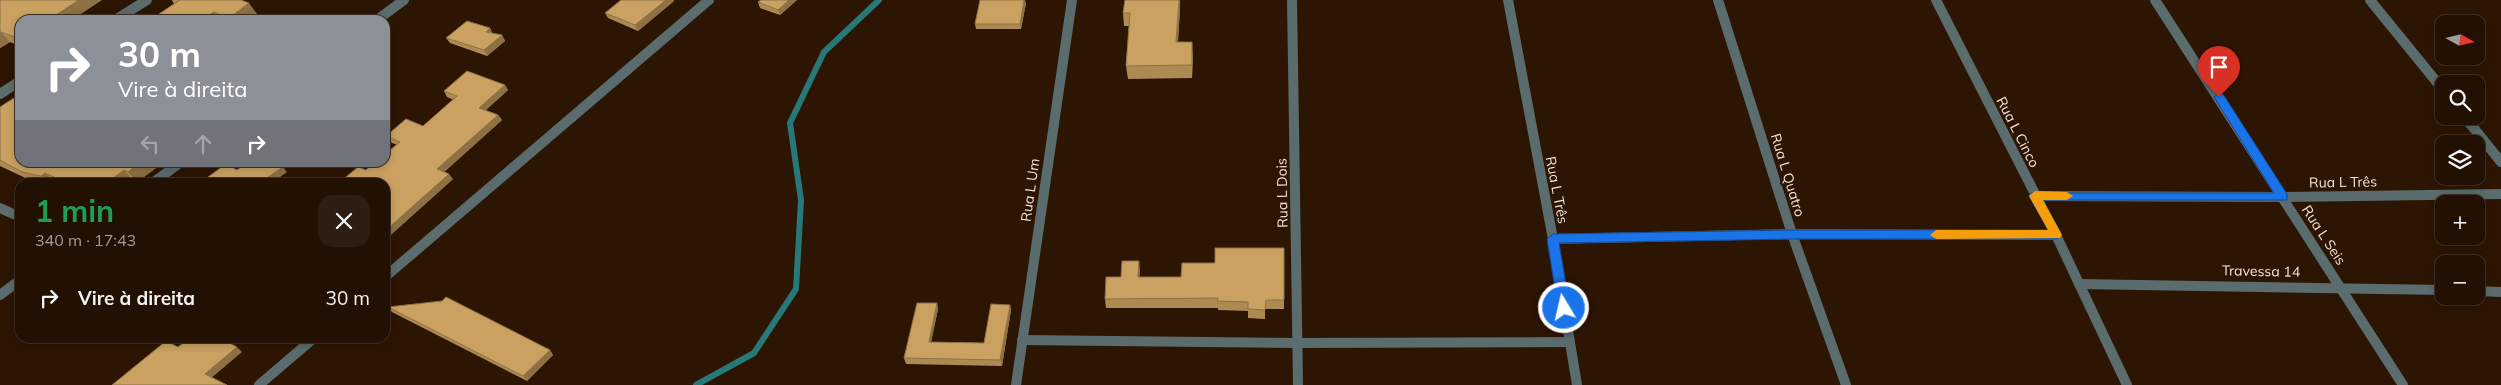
<!DOCTYPE html>
<html lang="pt">
<meta charset="utf-8">
<style>
:root{--surface:#221003;--page:#2e1e12;--text:#f1f3f6;--muted:#a29d9a;--line:#3f3025}
body{margin:0;font-family:Mulish,sans-serif;background:var(--page);color:var(--text);height:100vh;display:flex;flex-direction:column;font-size:19px;white-space:nowrap}
*{box-sizing:border-box;margin:0}
p{font-size:16px;color:var(--muted)}
.icon{flex:none;width:28px;height:28px;fill:none;stroke:currentColor;stroke-width:2;stroke-linecap:round;stroke-linejoin:round}
.map{position:relative;flex:1;overflow:hidden}
.drawer{position:absolute;left:15px;top:178px;width:375px;height:165px;display:flex;flex-direction:column;background:var(--surface);border-radius:15px;box-shadow:0 2px 8px #0003,0 0 0 1px var(--line)}
.drawer>*{flex:none}
.hud{position:absolute;left:15px;top:15px;width:375px;height:152px;border-radius:15px;box-shadow:0 2px 8px #0003,0 0 0 1px var(--line);background:#8c9099;color:#fff;overflow:hidden}
.needle{width:32px;rotate:98deg}
.tools{position:absolute;left:2435px;top:15px;display:grid;gap:10px}
.tools a{display:grid;place-items:center;width:50px;height:50px;border-radius:10px;background:var(--surface);box-shadow:0 2px 8px #0003,0 0 0 1px var(--line);font-size:25px}
.pin{position:absolute;display:grid;place-items:center;width:42px;height:42px;color:#fff;margin:-51px -21px;border-radius:50% 50% 50% 0;rotate:-45deg;box-shadow:0 0 5px #0007}
.pin .icon{rotate:45deg}
.me{position:absolute;width:55px;margin:-28px;rotate:351deg;stroke-linejoin:round;filter:drop-shadow(0 0 4px #0008)}
.turn{display:flex;align-items:center;gap:18px;height:105px;padding:0 20px;font-size:22px}
.turn .icon{width:65px;height:65px;stroke-width:2.5}
.turn b{display:block;font-size:35px;line-height:42px}
.lanes{display:flex;align-items:center;height:48px;padding:0 20px;background:#0003;justify-content:center;gap:25px;direction:ltr}
.lanes .off{opacity:.35}
.round{display:grid;place-items:center;flex:none;width:52px;height:52px;border-radius:15px;background:var(--page)}
.summary{display:flex;align-items:center;justify-content:space-between;height:85px;padding:0 20px}
h1{font-size:30px;font-weight:700;line-height:38px;color:#1e9e55}
ul{padding:0;list-style:none}
li{display:flex;align-items:center;gap:15px;height:70px;padding:0 20px}
li div{flex:1}
li b{display:block;font-size:19px}
li em{font-style:normal}
.map>svg:first-child{display:block}
</style>
<div class="map">
<svg width="2501" height="385" viewBox="0 0 2501 385">
<rect width="100%" height="100%" fill="#2d1504"/>
<g fill="none" stroke-linecap="round" stroke-linejoin="round">
<path stroke="#277879" stroke-width="6" d="M696,385L754,353L796,289L801,200L790,123L824,52L879,0"/>
<g stroke="#5a6c6d" stroke-width="10">
<path d="M1292,0L1298,385"/>
<path d="M1508,0L1553,239L1577,385"/>
<path d="M1718,0L1792,234L1846,385"/>
<path d="M1936,0L2056,235L2127,385"/>
<path d="M2155,0L2403,385"/>
<path d="M2370,0L2444,91"/>
<path d="M115,20L147,0"/>
<path d="M377,20L404,0"/>
<path d="M0,94L20,81"/>
<path d="M2464,116L2501,162"/>
<path d="M154,182L181,162"/>
<path d="M2035,196L2283,197L2501,194"/>
<path d="M0,208L20,217"/>
<path d="M1553,239L1792,234L2056,235"/>
<path d="M385,277L709,0"/>
<path d="M2079,284L2444,290"/>
<path d="M2476,291L2501,292"/>
<path d="M0,295L20,280"/>
<path d="M1022,340L1298,343L1569,342"/>
<path d="M259,385L314,338"/>
<path d="M1016,385L1072,0"/>
</g>
</g>
<g fill="#ae8a53">
<path d="M0,0L20,20V46L10,42L0,48Z"/>
<path d="M172,0H241L257,14L248,20H150L174,4Z"/>
<path d="M797,0L780,15L760,8L758,2Z"/>
<path d="M1180,0V10L1178,42L1193,55L1192,78L1128,79L1126,66L1129,26H1124L1123,13Z"/>
<path d="M674,1L638,31L608,18L605,13Z"/>
<path d="M1026,3L1021,29H976L975,24Z"/>
<path d="M490,28L492,33L502,35L505,41L487,56L450,43L446,38Z"/>
<path d="M505,85L508,90L486,110L498,115L502,120L444,172L453,179L385,240V182L397,145L390,142L386,136L423,126L454,100L447,97L444,91Z"/>
<path d="M20,89V162H158L160,165L137,182L133,181L131,182H34L0,166V107L20,94L17,91Z"/>
<path d="M1284,248V309H1265V319L1248,318V311L1218,310V308H1106L1105,299L1121,277L1140,270L1139,277H1181L1215,263Z"/>
<path d="M937,303L938,309L931,342L984,343L1010,305L1011,310L1002,366L906,364L904,358Z"/>
<path d="M388,307L550,350L553,355L527,381L392,312Z"/>
</g>
<g fill="#8d7144">
<path d="M79,0H102L72,20H51L50,19Z"/>
<path d="M666,0H674V1L638,31L635,25Z"/>
<path d="M789,0H797L780,15L778,10Z"/>
<path d="M1024,0H1025L1026,3L1021,29L1020,24Z"/>
<path d="M1180,0V10L1177,55L1176,42Z"/>
<path d="M249,3L257,14L248,20H231L229,18Z"/>
<path d="M214,12L220,20H202Z"/>
<path d="M490,28L493,34L486,32Z"/>
<path d="M0,32H1L10,42L0,48Z"/>
<path d="M502,35L505,41L487,56L484,50Z"/>
<path d="M1192,42L1193,55L1192,78Z"/>
<path d="M505,85L508,90L482,113L479,108Z"/>
<path d="M498,115L502,120L441,175L437,169Z"/>
<path d="M141,162H158L160,165L137,182L128,172Z"/>
<path d="M283,167L287,172L273,182H261Z"/>
<path d="M124,170L133,181L131,182H108Z"/>
<path d="M45,173L54,182H47L41,176Z"/>
<path d="M449,174L453,179L385,240V231Z"/>
<path d="M1139,261L1140,270L1139,286L1138,277Z"/>
<path d="M937,303L938,309L930,347L929,342Z"/>
<path d="M1010,305L1011,310L1002,366L1000,360Z"/>
<path d="M237,347L242,352L210,379L205,374Z"/>
<path d="M550,350L553,355L527,381L523,376Z"/>
</g>
<g fill="#caa161" stroke="#8d7144">
<path d="M0,0H79L50,19L52,20H20V39L1,32H0Z"/>
<path d="M180,0H241L249,3L229,18L214,12L202,20H150Z"/>
<path d="M621,0H666L635,25L605,13Z"/>
<path d="M761,0H789L778,10L758,2Z"/>
<path d="M980,0H1024L1020,24H975Z"/>
<path d="M1125,0H1179L1176,42H1192V65L1126,66L1130,13H1123Z"/>
<path d="M467,21L490,28L486,32L502,35L484,50L446,38Z"/>
<path d="M467,71L505,85L479,108L498,115L437,169L449,174L385,231V182H340L358,167L366,170L375,162H385V154L400,142L386,136L406,119L423,126L457,96L444,91Z"/>
<path d="M20,94V162H141L128,172L124,170L108,182H65L45,173L41,176L22,172L0,160V107Z"/>
<path d="M247,162H275L283,167L261,182H201L226,164L237,170Z"/>
<path d="M1215,248H1284V300H1266L1265,310L1248,309V302L1217,301L1218,298L1105,299L1106,277H1121L1122,261H1139L1138,277H1181L1182,263H1215Z"/>
<path d="M446,297L550,350L523,376L388,307L442,301Z"/>
<path d="M917,303H937L929,342L984,343L991,304L1010,305L1000,360L904,358Z"/>
<path d="M190,338H220L237,347L205,374L227,385H112L166,341L178,347Z"/>
</g>
<path fill="#1a73e8" stroke="#114b97" d="M2219,93L2223,94L2287,194V200H2043L2062,235L2056,239H1792L1559,243L1570,308L1564,313L1558,308L1547,239L1553,234L1792,230H2048L2029,196L2031,193H2274L2214,97Z"/>
<path fill="#f59e0b" d="M2035,191L2067,192L2073,196L2067,200H2043L2062,235L2060,238L1936,239L1930,235L1936,230H2048L2029,196Z"/>
<g text-anchor="middle" dominant-baseline="central" stroke-width="5" stroke-linejoin="round" paint-order="stroke">
<g font-size="14" fill="#f4e3d8" stroke="#2d1504">
<text transform="translate(2018 132) rotate(63)">Rua L Cinco</text>
<text transform="translate(1788 175) rotate(73)">Rua L Quatro</text>
<text transform="translate(2343 182) rotate(-1)">Rua L Três</text>
<text transform="translate(1030 190) rotate(-82)">Rua L Um</text>
<text transform="translate(1557 190) rotate(79)">Rua L Três</text>
<text transform="translate(1282 193) rotate(-91)">Rua L Dois</text>
<text transform="translate(2324 235) rotate(57)">Rua L Seis</text>
<text transform="translate(2261 271) rotate(1)">Travessa 14</text>
</g>
</g>
</svg>
<div class="tools">
<a><svg class="needle" viewBox="-14 -14 28 28"><path d="M0-13l5 13h-10z" fill="#e53935"/><path d="M0 13l5-13h-10z" fill="#a29d9a"/></svg></a>
<a><svg class="icon" aria-label="search" viewBox="0 0 24 24"><circle cx="10" cy="10" r="6"/><path d="M15 15l6 6"/></svg></a>
<a><svg class="icon" aria-label="layers" viewBox="0 0 24 24"><path d="M12 4l9 5-9 5-9-5zM3 14l9 5 9-5"/></svg></a>
<a>+</a>
<a>−</a>
</div>
<div class="pin" style="left:2219px;top:97px;background:#d93025"><svg class="icon" aria-label="arrive" viewBox="0 0 24 24"><path d="M6 21V4h12l-3 4 3 4H6"/></svg></div>
<svg class="me" style="left:1564px;top:308px" viewBox="-20 -20 40 40"><circle r="17" fill="#1a73e8" stroke="#fff" stroke-width="3"/><path d="M0-11L8 9 0 5-8 9z" fill="#fff"/></svg>
<div class="hud">
<div class="turn"><svg class="icon" aria-label="right" viewBox="0 0 24 24"><path d="M7 20v-9h11M14 6l5 5-5 5"/></svg><div><b>30 m</b>Vire à direita</div></div>
<div class="lanes"><svg class="icon off" aria-label="left" viewBox="0 0 24 24"><path d="M17 20v-9H6M10 6l-5 5 5 5"/></svg><svg class="icon off" aria-label="ahead" viewBox="0 0 24 24"><path d="M12 20V5M6 11l6-6 6 6"/></svg><svg class="icon" aria-label="right" viewBox="0 0 24 24"><path d="M7 20v-9h11M14 6l5 5-5 5"/></svg></div>
</div>
<section class="drawer">
<div class="summary"><div><h1>1 min</h1><p>340 m · 17:43</p></div><a class="round"><svg class="icon" aria-label="close" viewBox="0 0 24 24"><path d="M6 6l12 12M18 6L6 18"/></svg></a></div>
<ul>
<li><svg class="icon" aria-label="right" viewBox="0 0 24 24"><path d="M7 20v-9h11M14 6l5 5-5 5"/></svg><div><b>Vire à direita</b></div><em>30 m</em></li>
</ul>
</section>
</div>
